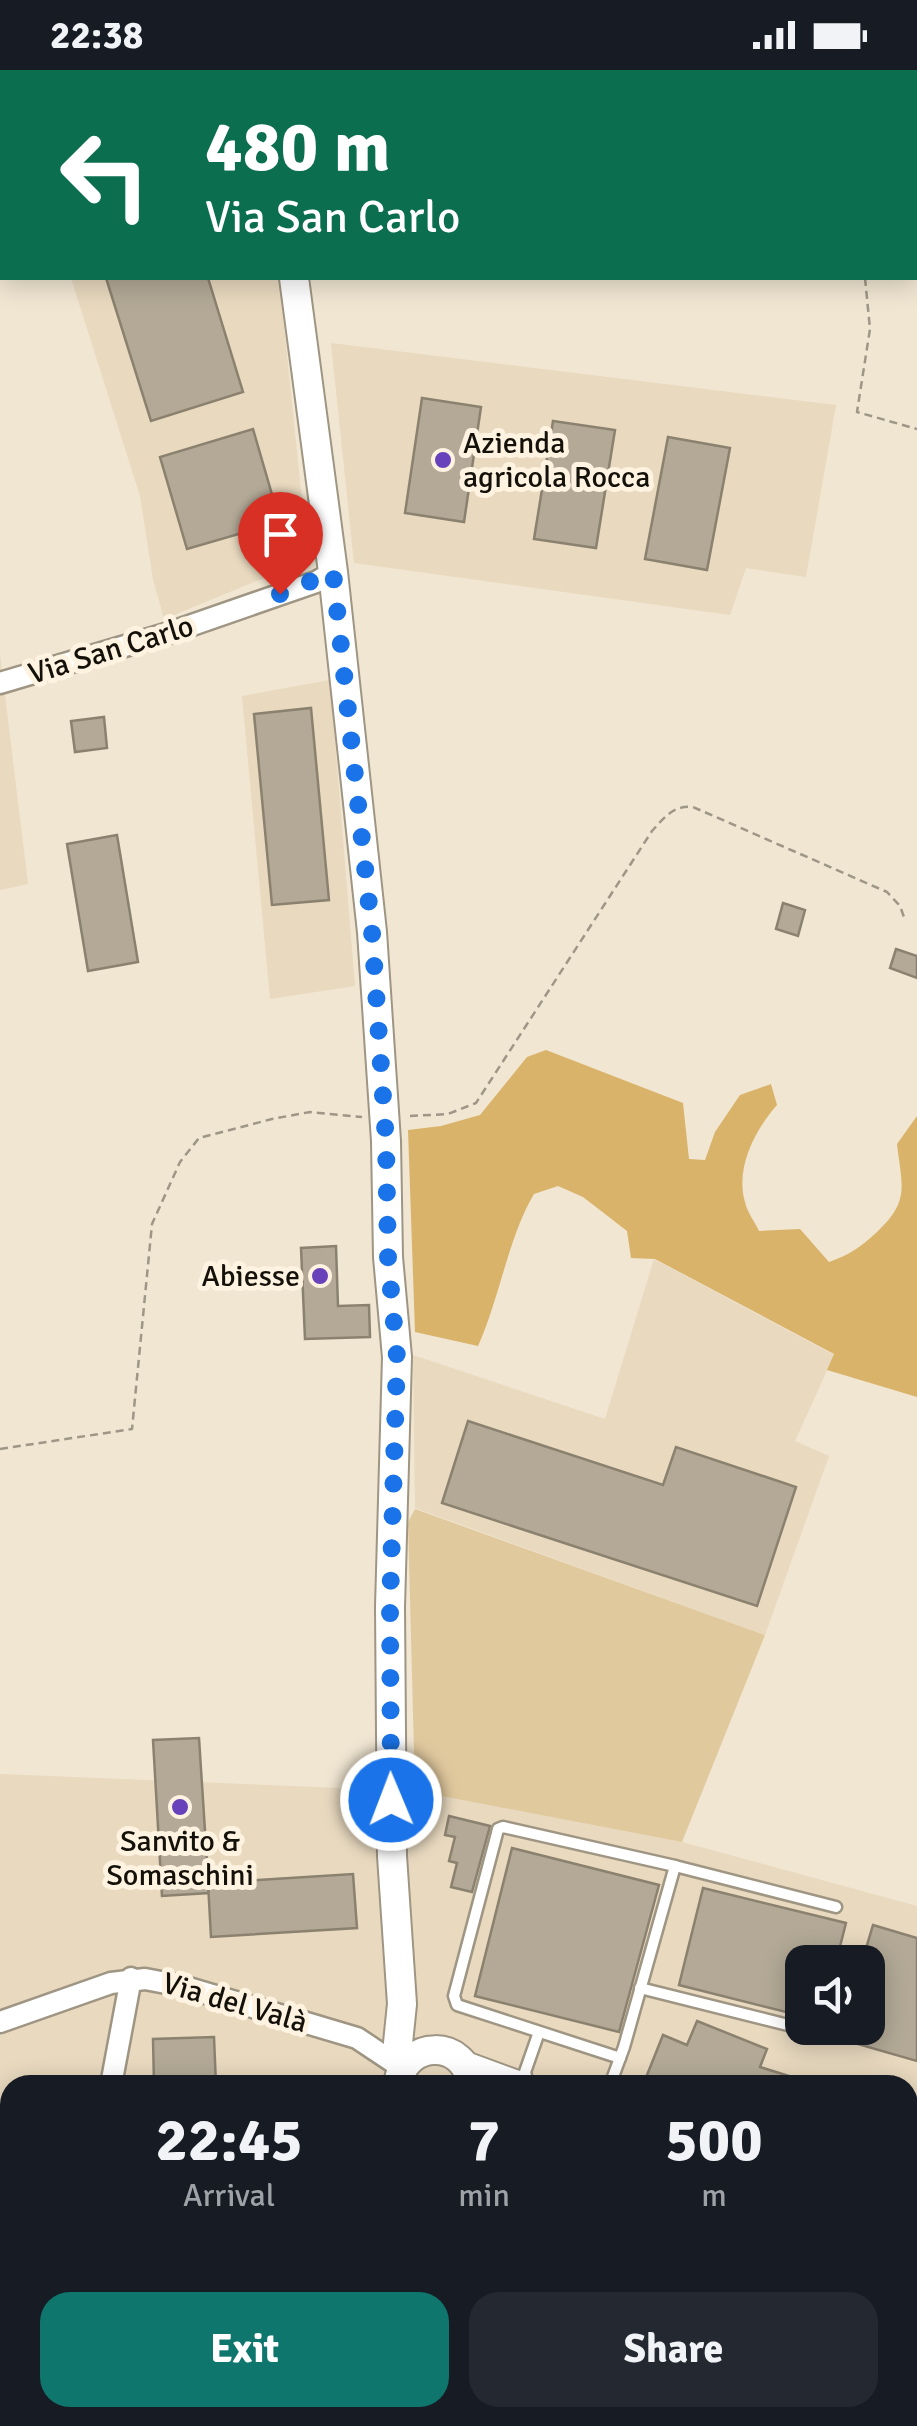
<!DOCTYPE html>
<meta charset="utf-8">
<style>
:root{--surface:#171b24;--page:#242831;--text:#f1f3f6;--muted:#9ea1a6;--accent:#0f766e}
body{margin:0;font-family:Signika,sans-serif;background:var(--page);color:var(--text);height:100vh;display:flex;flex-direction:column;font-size:38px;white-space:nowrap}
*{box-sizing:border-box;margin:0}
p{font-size:32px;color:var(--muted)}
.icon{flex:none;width:55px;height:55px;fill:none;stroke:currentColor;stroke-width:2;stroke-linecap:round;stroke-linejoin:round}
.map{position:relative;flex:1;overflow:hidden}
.details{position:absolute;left:0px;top:2005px;width:918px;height:352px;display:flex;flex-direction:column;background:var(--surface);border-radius:30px 30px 0 0;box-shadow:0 5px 25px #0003}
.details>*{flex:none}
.banner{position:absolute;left:0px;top:0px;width:918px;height:210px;box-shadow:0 5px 25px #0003;background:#0b6e4f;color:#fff;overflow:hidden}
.tools{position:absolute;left:785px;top:1875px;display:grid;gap:20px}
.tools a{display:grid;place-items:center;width:100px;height:100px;border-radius:20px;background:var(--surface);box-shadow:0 5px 25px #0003;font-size:50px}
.pin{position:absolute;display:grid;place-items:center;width:85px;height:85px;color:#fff;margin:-102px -42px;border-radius:50% 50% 50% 0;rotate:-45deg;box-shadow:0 0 10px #0007}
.pin .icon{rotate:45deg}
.me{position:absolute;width:110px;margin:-55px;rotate:359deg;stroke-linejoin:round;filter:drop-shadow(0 0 8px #0008)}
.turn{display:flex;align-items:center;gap:35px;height:210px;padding:0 40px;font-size:45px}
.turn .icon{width:130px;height:130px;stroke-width:2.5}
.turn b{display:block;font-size:70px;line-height:85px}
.eta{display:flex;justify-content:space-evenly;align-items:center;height:170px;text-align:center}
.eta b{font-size:60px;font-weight:700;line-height:70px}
.cta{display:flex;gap:20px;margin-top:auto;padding:20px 40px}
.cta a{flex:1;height:115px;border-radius:30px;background:var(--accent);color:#fff;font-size:40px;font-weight:700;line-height:115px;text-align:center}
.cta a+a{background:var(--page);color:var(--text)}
.status{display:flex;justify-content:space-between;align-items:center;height:70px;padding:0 50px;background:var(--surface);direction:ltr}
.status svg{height:28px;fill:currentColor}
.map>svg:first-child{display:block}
</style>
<div class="status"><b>22:38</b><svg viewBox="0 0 49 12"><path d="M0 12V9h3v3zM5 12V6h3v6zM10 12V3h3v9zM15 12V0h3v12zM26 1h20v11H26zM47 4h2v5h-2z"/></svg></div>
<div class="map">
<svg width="917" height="2356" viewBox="0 0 917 2356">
<rect width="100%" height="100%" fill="#f1e6d2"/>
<g fill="#e8d9bf" fill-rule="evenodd">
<path d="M71,208H279L307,478L291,497L164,549L153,509L140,426Z"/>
<path d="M331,273L836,335L806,507L746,498L730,545L354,493Z"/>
<path d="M0,584L28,814L0,820Z"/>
<path d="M330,610L355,916L270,929L242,626Z"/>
<path d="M654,1189L834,1285L795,1371L829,1386L765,1565L415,1438L413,1285L605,1349Z"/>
<path d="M0,1704L415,1721L682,1772L917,1836V2356H0ZM802,1892H868V1958H802ZM10,2015H908V2348H10Z"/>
</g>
<path fill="#e1c99e" d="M415,1439L765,1565L682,1772L415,1721L408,1452Z"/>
<path fill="#d9b36a" d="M546,980L683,1033L689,1089L705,1090L715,1062L740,1025L771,1014L777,1035C755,1060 735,1098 745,1132C747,1142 755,1152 759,1161L800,1159L829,1192C849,1185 861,1177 877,1162C910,1131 902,1117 897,1074L917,1046V1327L827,1300L834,1284L655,1189L631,1188L627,1161L583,1127L558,1116L534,1124C508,1168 500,1227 478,1276L415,1262L408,1060L441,1056L480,1045L527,987Z"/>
<g fill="#b3a996" stroke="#8b816f" stroke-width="2.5">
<path d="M106,208H208L243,322L151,351Z"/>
<path d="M422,328L481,337L464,452L405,443Z"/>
<path d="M553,351L615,360L596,478L534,469Z"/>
<path d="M253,359L280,452L187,479L160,387Z"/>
<path d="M668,367L730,378L707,500L645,489Z"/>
<path d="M311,638L329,830L272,835L254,644Z"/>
<path d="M104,647L107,678L75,682L71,651Z"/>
<path d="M117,765L138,892L88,901L67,774Z"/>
<path d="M783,833L805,840L798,866L776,859Z"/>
<path d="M896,879L917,886V908L890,898Z"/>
<path d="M336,1176L338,1236L369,1235L370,1267L305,1269L301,1178Z"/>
<path d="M468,1351L663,1415L676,1377L796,1417L757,1536L442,1433Z"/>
<path d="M199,1668L209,1823L162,1826L153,1670Z"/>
<path d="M449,1746L490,1756L472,1822L451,1817L457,1793L449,1791L455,1767L445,1765Z"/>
<path d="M512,1778L659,1815L619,1962L475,1926Z"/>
<path d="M353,1804L357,1858L211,1867L208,1813Z"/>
<path d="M703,1818L846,1853L836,1892H802V1946L679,1915Z"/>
<path d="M873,1855L917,1868V1991L840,1969L843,1958H868V1892H862Z"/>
<path d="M697,1951L767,1979L760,1997L808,2012V2015H643L663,1965L687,1975Z"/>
<path d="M214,1967L216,2015H154L153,1969Z"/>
</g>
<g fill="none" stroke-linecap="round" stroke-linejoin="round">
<g stroke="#9f9583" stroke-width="15">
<g id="lane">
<path d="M640,1918L816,1962"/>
<path d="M620,1988L457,1935L454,1926L496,1767L498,1759L503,1757L675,1796"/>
<path d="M528,2014L525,2002L539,1962"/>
<path d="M610,2015L624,1977L675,1796L836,1837"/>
</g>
</g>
<g stroke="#9f9583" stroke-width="25">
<g id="street">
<path d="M0,613L169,563L316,512L333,502"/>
<path d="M0,1952L111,1913L145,1909L182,1916L357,1968L402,1998"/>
<path d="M111,2015L131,1908"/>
<path d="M47,2356L48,2348"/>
<path d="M135,2356L152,2348"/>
<path d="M394,2356L395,2348"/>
</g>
</g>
<g stroke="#9f9583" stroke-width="32">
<g id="secondary">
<path d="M266,0V2"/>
<path d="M294,208L333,502L372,862L386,1071L388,1187L397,1287L390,1537L392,1786L402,1934L398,1973L404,1994"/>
<path d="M465,1996L517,2015"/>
<path d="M398,2015C403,1969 467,1968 471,2015"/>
<path d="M908,2148L917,2151"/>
</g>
</g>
<g stroke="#9e9687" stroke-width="2.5" stroke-dasharray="8 5" stroke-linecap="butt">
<path d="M441,0L458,2"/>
<path d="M865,208L870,259L857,342L917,359"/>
<path d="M410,1046L448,1044L476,1033L652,761C664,748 673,735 693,737L887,822L900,836L905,850"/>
<path d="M0,1379L132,1359L152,1154L180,1092L199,1068L272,1049L310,1042L362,1047"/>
</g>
<use href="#lane" stroke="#fff" stroke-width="10"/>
<use href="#street" stroke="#fff" stroke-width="20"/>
<use href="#secondary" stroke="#fff" stroke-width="28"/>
</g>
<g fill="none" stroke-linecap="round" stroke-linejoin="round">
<path stroke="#1a73e8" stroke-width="18" stroke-dasharray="0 32.4" d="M280,524L333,502L372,862L386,1071L388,1187L397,1287L390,1537L391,1730"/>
</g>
<g fill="#6742bb" stroke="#fef3e0" stroke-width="4">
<circle cx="443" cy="390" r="10"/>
<circle cx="320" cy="1206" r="10"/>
<circle cx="180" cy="1737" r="10"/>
</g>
<g text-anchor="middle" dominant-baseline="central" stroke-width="10" stroke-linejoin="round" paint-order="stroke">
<g font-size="30" fill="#14100a" stroke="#fef3e0" text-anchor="start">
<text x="463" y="373">Azienda<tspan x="463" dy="34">agricola Rocca</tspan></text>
<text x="300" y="1206" text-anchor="end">Abiesse</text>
<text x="180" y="1771" text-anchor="middle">Sanvito &amp;<tspan x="180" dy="34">Somaschini</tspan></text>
</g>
<g font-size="30" fill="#14100a" stroke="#fef3e0">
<text transform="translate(111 580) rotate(-17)">Via San Carlo</text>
<text transform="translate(235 1933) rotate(16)">Via del Valà</text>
</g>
</g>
</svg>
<div class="tools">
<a><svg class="icon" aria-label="sound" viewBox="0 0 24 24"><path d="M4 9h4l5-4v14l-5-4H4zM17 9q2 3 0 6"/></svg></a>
</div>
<div class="pin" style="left:280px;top:524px;background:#d93025"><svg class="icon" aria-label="arrive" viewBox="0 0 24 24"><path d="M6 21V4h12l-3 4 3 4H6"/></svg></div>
<svg class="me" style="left:391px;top:1730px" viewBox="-20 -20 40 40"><circle r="17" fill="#1a73e8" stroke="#fff" stroke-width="3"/><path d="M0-11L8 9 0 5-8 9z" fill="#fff"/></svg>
<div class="banner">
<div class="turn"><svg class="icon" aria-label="left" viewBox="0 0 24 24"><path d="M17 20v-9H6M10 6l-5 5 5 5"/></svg><div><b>480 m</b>Via San Carlo</div></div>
</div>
<section class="details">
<div class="eta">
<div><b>22:45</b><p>Arrival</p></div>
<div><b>7</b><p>min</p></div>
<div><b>500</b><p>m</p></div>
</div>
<div class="cta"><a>Exit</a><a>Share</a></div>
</section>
</div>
